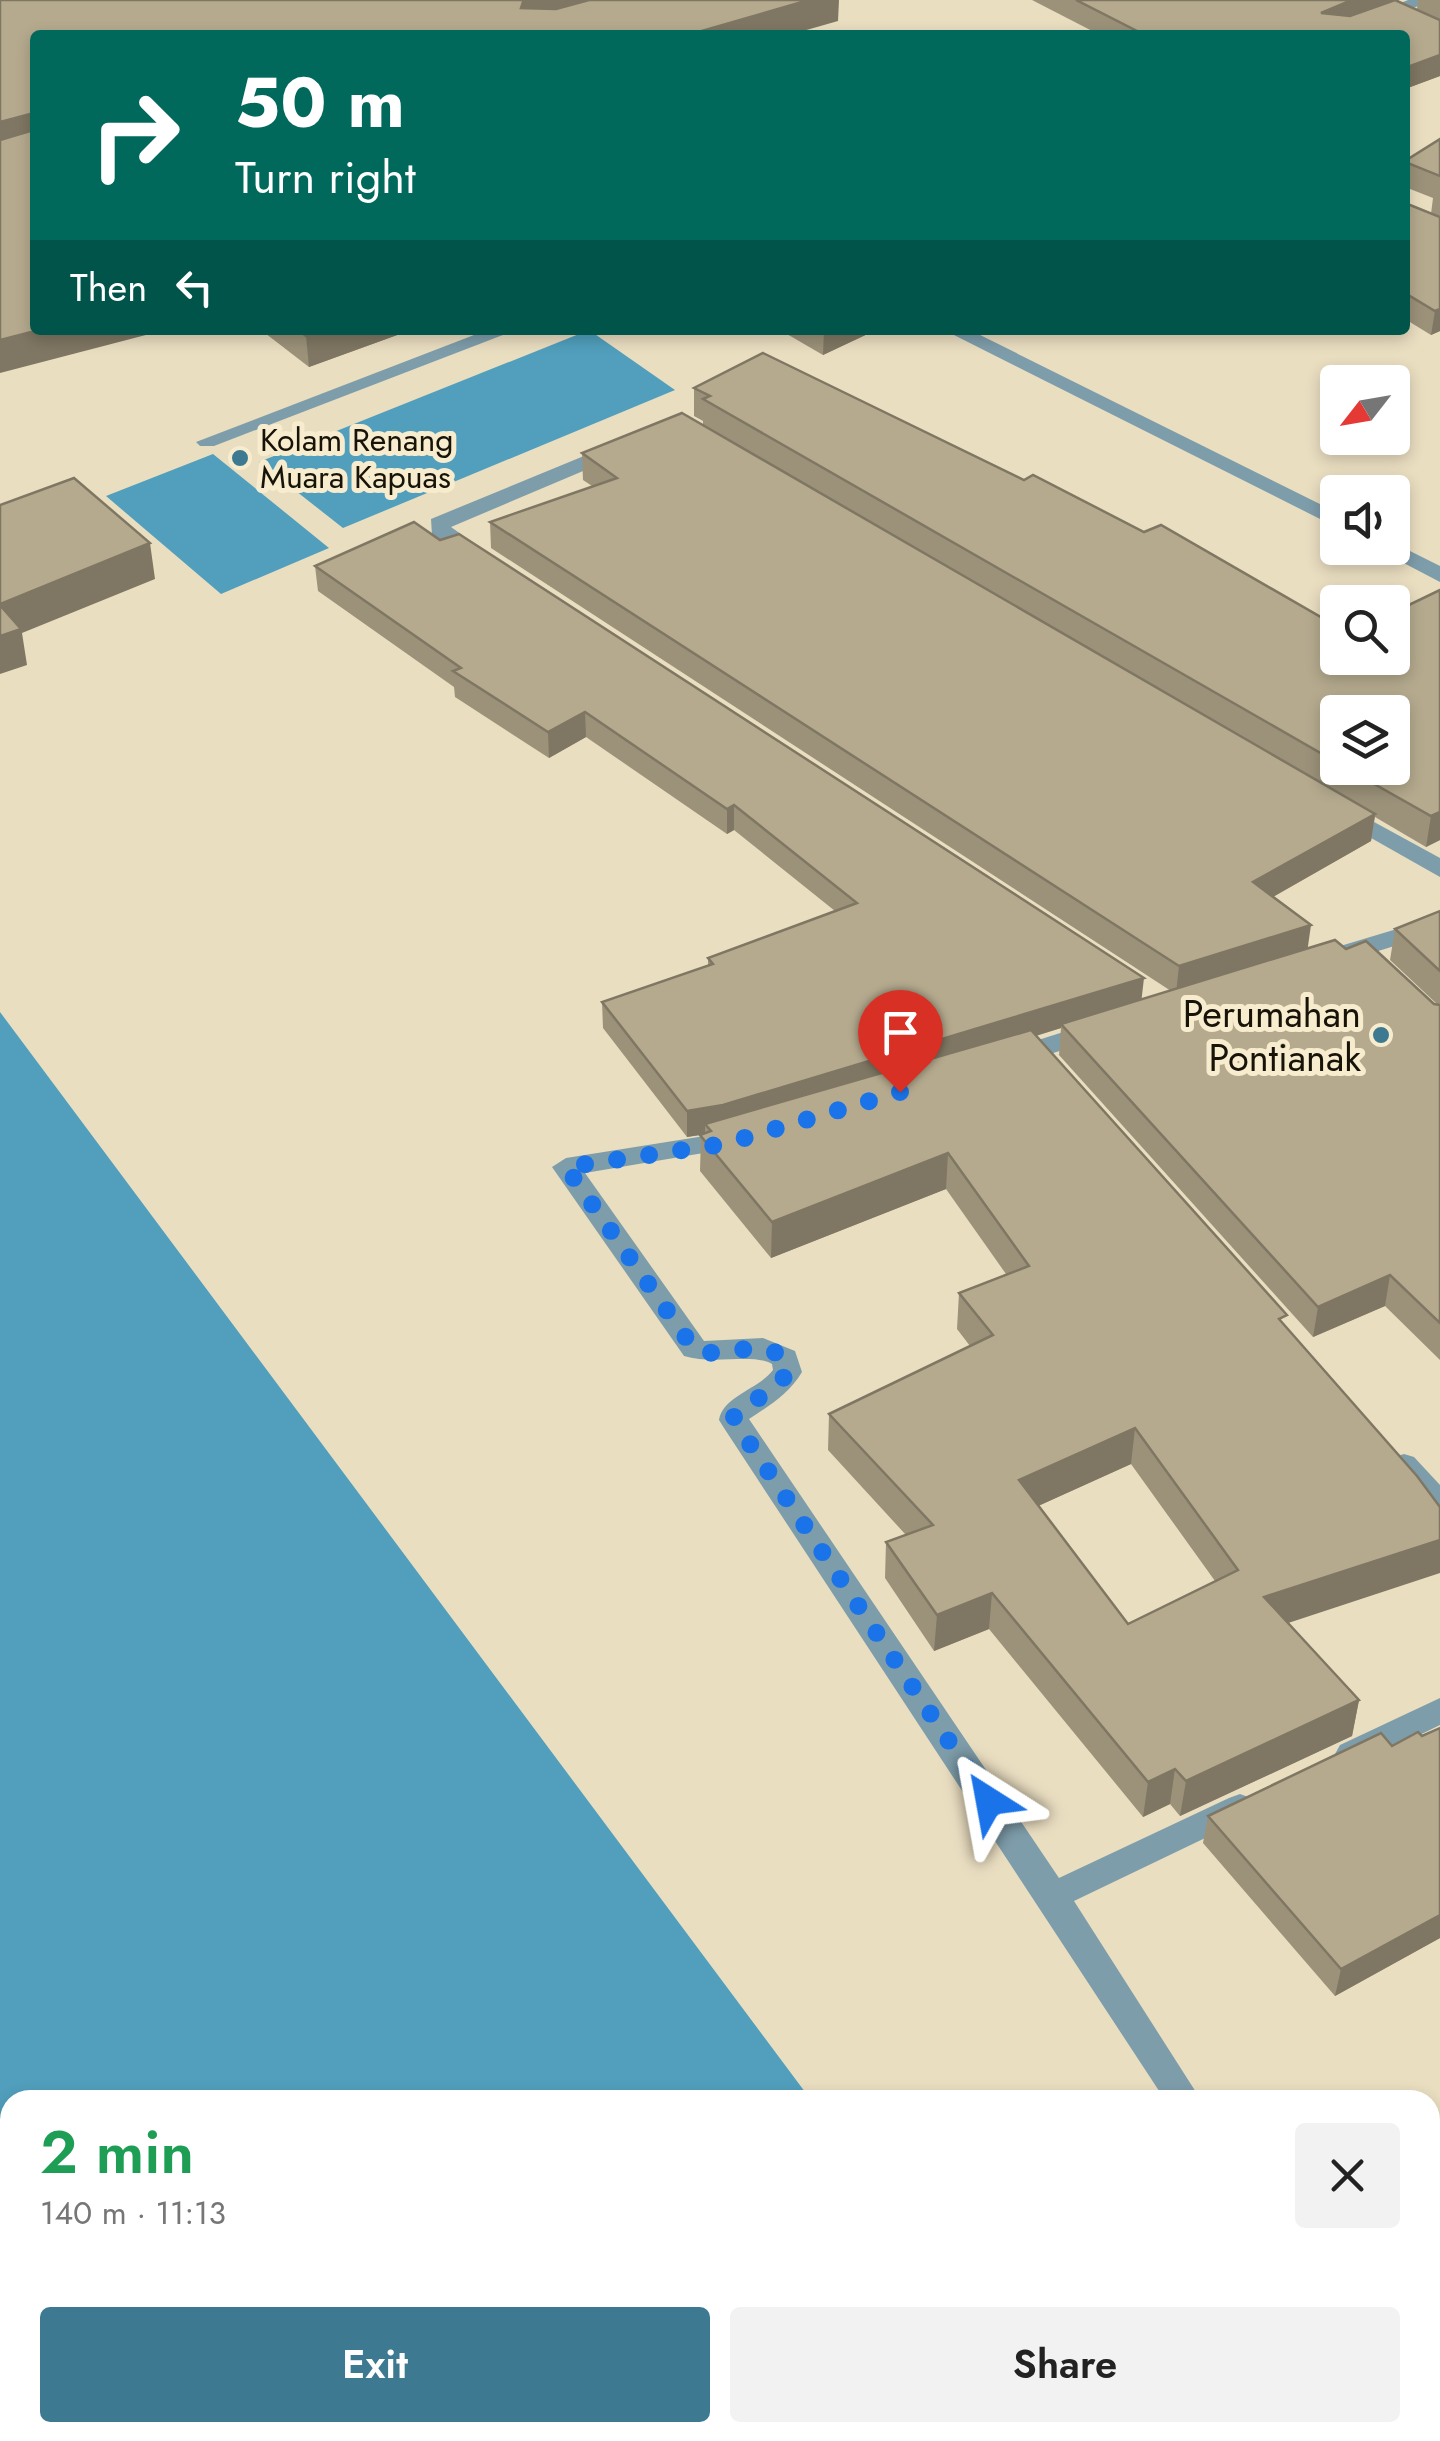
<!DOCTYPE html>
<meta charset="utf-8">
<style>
:root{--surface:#fff;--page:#f2f2f2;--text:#222;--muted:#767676;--accent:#3d7a91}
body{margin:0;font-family:Jost,sans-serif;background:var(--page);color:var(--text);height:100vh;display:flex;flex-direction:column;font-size:38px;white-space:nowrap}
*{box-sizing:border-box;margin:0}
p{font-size:32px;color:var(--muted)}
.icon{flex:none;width:55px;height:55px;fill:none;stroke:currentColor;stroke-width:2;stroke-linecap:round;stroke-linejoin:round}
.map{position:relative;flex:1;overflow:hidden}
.sheet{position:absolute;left:0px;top:2090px;width:1440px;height:352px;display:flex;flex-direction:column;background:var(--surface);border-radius:30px 30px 0 0;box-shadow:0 5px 15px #0003}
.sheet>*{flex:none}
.top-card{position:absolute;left:30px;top:30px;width:1380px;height:305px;border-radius:10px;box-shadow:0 5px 15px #0003;background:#00695c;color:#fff;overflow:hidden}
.needle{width:65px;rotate:239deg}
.buttons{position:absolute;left:1320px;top:365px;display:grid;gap:20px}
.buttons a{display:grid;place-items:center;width:90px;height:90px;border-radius:10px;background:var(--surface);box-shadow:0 5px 15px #0003;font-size:50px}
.pin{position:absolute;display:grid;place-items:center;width:85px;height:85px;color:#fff;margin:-102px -42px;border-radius:50% 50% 50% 0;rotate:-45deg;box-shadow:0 0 10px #0007}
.pin .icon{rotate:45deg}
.me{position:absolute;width:110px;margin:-55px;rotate:326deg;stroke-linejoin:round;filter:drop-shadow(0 0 8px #0008)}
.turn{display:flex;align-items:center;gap:35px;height:210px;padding:0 40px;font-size:45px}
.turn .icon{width:130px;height:130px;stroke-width:2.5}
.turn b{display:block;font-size:70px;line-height:85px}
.then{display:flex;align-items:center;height:95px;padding:0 40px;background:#0003;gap:20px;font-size:38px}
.round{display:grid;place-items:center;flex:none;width:105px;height:105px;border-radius:10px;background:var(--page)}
.overview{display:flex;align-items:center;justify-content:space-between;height:170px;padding:0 40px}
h1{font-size:60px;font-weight:600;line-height:75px;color:#1e9e55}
.button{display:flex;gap:20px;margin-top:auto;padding:20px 40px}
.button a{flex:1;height:115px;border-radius:10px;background:var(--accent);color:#fff;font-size:40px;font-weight:600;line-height:115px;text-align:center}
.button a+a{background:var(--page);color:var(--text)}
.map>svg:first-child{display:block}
</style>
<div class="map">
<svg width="1440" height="2441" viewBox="0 0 1440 2441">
<rect width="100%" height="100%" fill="#eadec1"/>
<g fill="#519fbd">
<path d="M589,330L675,390L343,528L259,462Z"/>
<path d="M213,454L329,548L221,594L106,496Z"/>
<path d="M0,1012L811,2100H10V2432H1025L1029,2441H0Z"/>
</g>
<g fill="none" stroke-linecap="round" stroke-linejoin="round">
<g fill="#7e9daa" fill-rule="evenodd">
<path d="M1408,0H1433L1347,35H1322Z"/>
<path d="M487,330H516L214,446H200L196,442Z"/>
<path d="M944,330H970L1338,513V528Z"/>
<path d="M613,444L624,450L621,455L451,527L486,552V562H470L432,535L431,519Z"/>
<path d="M1394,543L1440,566V582L1375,548H1392Z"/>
<path d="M1343,805L1440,858V877L1334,817L1331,812L1334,807Z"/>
<path d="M1440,916V932L1336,964L1323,956L1327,950Z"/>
<path d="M1095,1022L1108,1031L1104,1037L1012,1066L999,1057L1003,1051Z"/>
<path d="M736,1131L749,1140L745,1146L585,1173L704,1341L763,1338L795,1351L802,1372C789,1394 770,1405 749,1419L1059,1878L1229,1798L1240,1794L1251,1798L1256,1807L1251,1816L1074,1901L1201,2100H1165L724,1428L719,1420C723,1396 759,1389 773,1370L772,1364C754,1353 713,1365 684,1356L552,1167L566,1158Z"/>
<path d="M1404,1454L1414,1457L1440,1485V1515C1421,1509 1399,1483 1389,1465L1394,1457Z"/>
<path d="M1440,1698V1725L1362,1763L1351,1767L1340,1763L1335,1754L1340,1745Z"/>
<path d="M1440,2253V2288L1430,2291V2256Z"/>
<path d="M1381,2432H1420L1424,2441H1384Z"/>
</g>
</g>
<g fill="#9c927a" fill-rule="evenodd">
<path d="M1032,0H1399L1397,1L1417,9L1418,0H1440V76L1405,89V35H1100Z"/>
<path d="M1440,139V331L1431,335L1405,319V207L1431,214L1433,198L1405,187V161Z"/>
<path d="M261,330H411L309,367Z"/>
<path d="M780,330H876L823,355Z"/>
<path d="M694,388L1024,480L1144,532L1338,627L1392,658L1440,840L1426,847L1375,817L1371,841L1273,897L1308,948L1346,949L1434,1004L1438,1005L1390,960L1395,929L1440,911V1360L1385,1306L1313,1337L1059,1055L1061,1028L1036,1036L1285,1326L1288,1623L1359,1700L1352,1736L1180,1816L1170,1804L1143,1817L989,1629L934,1651L885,1578L886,1542L906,1535L828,1450L829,1414L970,1346L957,1329L959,1293L1006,1274L946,1189L771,1258L700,1171L701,1135L687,1137L603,1028L602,1002L708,966V958L835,911L734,830L727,834L586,737L549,758L455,697L454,687L318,591L315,566L1142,1000L1171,991L491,548L490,522L592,486L583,480L582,453L703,425V421L694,416ZM1338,712L1392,768H1338ZM1131,1464L1215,1581L1128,1624L1038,1506Z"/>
<path d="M1440,1728V1938L1335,1996L1203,1843L1208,1816L1392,1746L1422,1736Z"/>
</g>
<g fill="#7f7763">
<path d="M531,0H644L524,31L521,8L523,2Z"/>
<path d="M809,0H839L838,21L789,35H688Z"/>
<path d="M1352,0H1399L1320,35L1321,13Z"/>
<path d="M1440,55V76L1405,89V68Z"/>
<path d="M30,114L34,144L0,153V122Z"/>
<path d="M1440,309V331L1431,335L1435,311Z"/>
<path d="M39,330H165L0,373V340Z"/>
<path d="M322,330H411L309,367L306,336Z"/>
<path d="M824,330H876L823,355Z"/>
<path d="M150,543L155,579L22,633L27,665L0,674V604Z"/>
<path d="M585,712L586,737L549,758L548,732Z"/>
<path d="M734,805V830L727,834V809Z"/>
<path d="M1440,812V840L1426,847L1431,816Z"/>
<path d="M1375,814L1371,841L1250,910L1253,882Z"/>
<path d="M1311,925L1307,953L1176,994L1179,966Z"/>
<path d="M1144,978L1141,1004L1061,1024V1028L723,1131H711L705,1124V1134L687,1137V1111Z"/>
<path d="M948,1153L946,1189L771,1258L772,1222Z"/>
<path d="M1390,1275L1385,1306L1313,1337L1318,1307Z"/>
<path d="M1135,1428L1131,1464L1016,1516L1019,1480Z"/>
<path d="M1440,1540V1573L1258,1633L1264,1597Z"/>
<path d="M992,1593L989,1629L934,1651L937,1615Z"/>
<path d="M1359,1700L1352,1736L1180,1816L1186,1781Z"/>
<path d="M1175,1769L1170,1804L1143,1817L1148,1782Z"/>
<path d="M1440,1915V1938L1335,1996L1341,1969Z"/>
</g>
<g fill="#b5aa8e" stroke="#7f7763" stroke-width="2.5" fill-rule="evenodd">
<path d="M0,0H531L523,2L521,8L556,9L589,0H809L688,35H35V330H39L0,340V140L34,130L30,114L0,122Z"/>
<path d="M1076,0H1352L1321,13L1350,16L1395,0L1440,20V55L1405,68V35H1145Z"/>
<path d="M1440,139V176L1405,162V161Z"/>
<path d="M1410,205L1440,217V309L1435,311L1405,293V207Z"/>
<path d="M299,330H322L306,336Z"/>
<path d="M763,353L1024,480L1033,475L1144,532L1161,525L1338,627V658H1392V613L1440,590V812L1431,816L1346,768H1392V712H1338V763L703,399L710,396L694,388Z"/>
<path d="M682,413L1375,814L1253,882L1311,925L1179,966L490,522L617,478L582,453Z"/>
<path d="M74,478L150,543L0,604V505Z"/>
<path d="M414,522L440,540L459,534L1144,978L723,1105L687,1111L602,1002L713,964L708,958L857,903L734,805L727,809L585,712L548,732L453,671L461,668L315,566Z"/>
<path d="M0,605L21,629L0,636Z"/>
<path d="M1440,911V971L1395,929Z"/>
<path d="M1335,940L1346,949L1366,941L1434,1004L1440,1005V1323L1390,1275L1318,1307L1061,1024Z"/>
<path d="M1031,1030L1287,1315L1279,1319L1417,1476L1440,1507V1540L1264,1597L1359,1700L1186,1781L1175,1769L1148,1782L992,1593L937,1615L886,1542L933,1525L829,1414L993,1335L959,1293L1029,1266L948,1153L772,1222L700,1135L711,1131L705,1124ZM1135,1428L1238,1570L1128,1624L1019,1480Z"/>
<path d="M1440,1728V1915L1341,1969L1208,1816L1381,1733L1392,1746L1418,1732L1422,1736Z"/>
</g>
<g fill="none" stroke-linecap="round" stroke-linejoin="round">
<path stroke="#1a73e8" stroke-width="18" stroke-dasharray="0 32.4" d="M900,1092L724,1144L566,1167L694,1349C724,1362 756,1335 784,1358L788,1372L777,1386L734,1414V1420L989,1801"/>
</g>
<g fill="#3d7a91" stroke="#f7ecce" stroke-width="4">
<circle cx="240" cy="458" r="10"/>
<circle cx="1381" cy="1035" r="10"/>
</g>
<g text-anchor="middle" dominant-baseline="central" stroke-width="10" stroke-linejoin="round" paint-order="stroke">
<g font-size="32" fill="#171308" stroke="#f7ecce" text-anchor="start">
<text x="260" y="440">Kolam Renang<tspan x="260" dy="37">Muara Kapuas</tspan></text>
</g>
<g font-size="38" fill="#171308" stroke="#f7ecce" text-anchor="end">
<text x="1361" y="1013">Perumahan<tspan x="1361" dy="44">Pontianak</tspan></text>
</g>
</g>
</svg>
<div class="buttons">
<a><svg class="needle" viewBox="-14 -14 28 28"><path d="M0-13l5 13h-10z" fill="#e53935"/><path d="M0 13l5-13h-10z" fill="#767676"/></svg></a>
<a><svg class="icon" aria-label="sound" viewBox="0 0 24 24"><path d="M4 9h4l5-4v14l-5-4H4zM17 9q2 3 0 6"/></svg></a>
<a><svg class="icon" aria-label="search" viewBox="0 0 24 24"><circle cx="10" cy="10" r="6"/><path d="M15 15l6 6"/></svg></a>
<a><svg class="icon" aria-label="layers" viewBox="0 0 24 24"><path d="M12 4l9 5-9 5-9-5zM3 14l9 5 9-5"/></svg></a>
</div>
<div class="pin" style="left:900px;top:1092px;background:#d93025"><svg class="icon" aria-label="arrive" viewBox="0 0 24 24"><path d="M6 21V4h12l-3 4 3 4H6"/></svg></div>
<svg class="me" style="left:989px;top:1801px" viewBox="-20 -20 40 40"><path d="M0-17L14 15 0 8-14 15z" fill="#1a73e8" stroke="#fff" stroke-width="4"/></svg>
<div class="top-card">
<div class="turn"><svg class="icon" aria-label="right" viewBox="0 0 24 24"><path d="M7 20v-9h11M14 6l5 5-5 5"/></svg><div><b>50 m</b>Turn right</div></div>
<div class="then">Then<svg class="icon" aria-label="left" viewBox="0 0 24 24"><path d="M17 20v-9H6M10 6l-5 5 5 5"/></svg></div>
</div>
<section class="sheet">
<div class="overview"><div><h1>2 min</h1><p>140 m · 11:13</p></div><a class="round"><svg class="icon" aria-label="close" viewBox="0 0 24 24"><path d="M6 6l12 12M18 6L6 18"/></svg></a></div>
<div class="button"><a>Exit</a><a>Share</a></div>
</section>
</div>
